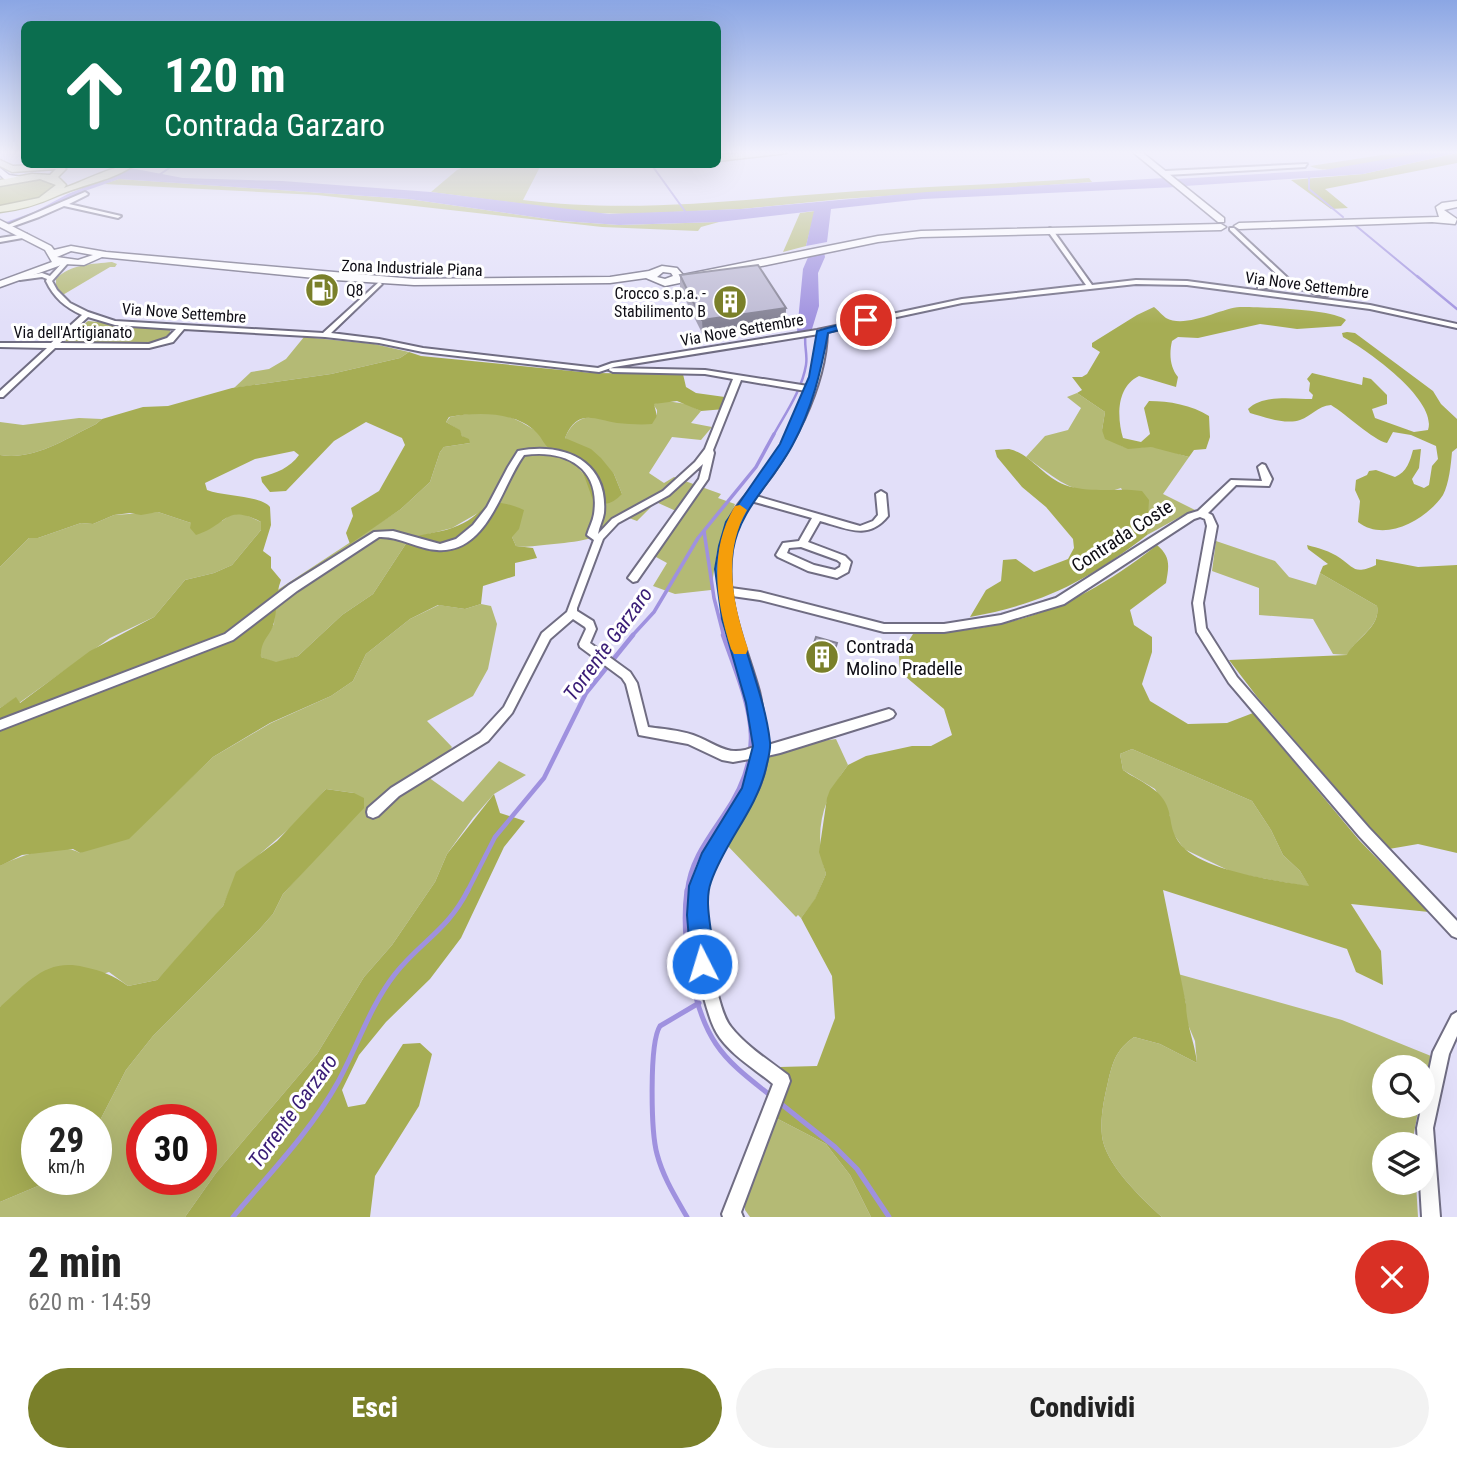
<!DOCTYPE html>
<html lang="it">
<meta charset="utf-8">
<style>
:root{--surface:#fff;--page:#f2f2f2;--text:#222;--muted:#767676;--accent:#7a802a}
body{margin:0;font-family:"Roboto Condensed",sans-serif;background:var(--page);color:var(--text);height:100vh;display:flex;flex-direction:column;font-size:26px;white-space:nowrap}
*{box-sizing:border-box;margin:0}
p{font-size:23px;color:var(--muted)}
.icon{flex:none;width:38px;height:38px;fill:none;stroke:currentColor;stroke-width:2;stroke-linecap:round;stroke-linejoin:round}
.map{position:relative;height:1217px;overflow:hidden}
.details{display:flex;flex-direction:column;background:var(--surface);flex:1}
.details>*{flex:none}
.banner{position:absolute;left:21px;top:21px;width:700px;height:147px;border-radius:10px;box-shadow:0 7px 28px #0002;background:#0b6e4f;color:#fff;overflow:hidden}
.controls{position:absolute;left:1372px;top:1055px;display:grid;gap:14px}
.controls a{display:grid;place-items:center;width:63px;height:63px;border-radius:50%;background:var(--surface);box-shadow:0 7px 28px #0002;font-size:35px}
.speed{position:absolute;left:21px;top:1104px;display:flex;gap:14px;font-size:35px;font-weight:700;text-align:center}
.speed>*{display:grid;place-content:center;width:91px;height:91px;border-radius:50%;background:var(--surface);box-shadow:0 7px 28px #0002;line-height:1}
.speed small{font-size:18px;font-weight:400}
.speed .limit{border:10px solid #d22;background:#fff;color:#111}
.pin{position:absolute;display:grid;place-items:center;width:60px;height:60px;color:#fff;margin:-30px;border:4px solid #fff;border-radius:50%;box-shadow:0 2px 7px #0007}
.me{position:absolute;width:77px;margin:-38px;rotate:355deg;stroke-linejoin:round;filter:drop-shadow(0 0 5px #0008)}
.turn{display:flex;align-items:center;gap:24px;height:147px;padding:0 28px;font-size:32px}
.turn .icon{width:91px;height:91px;stroke-width:2.5}
.turn b{display:block;font-size:49px;line-height:60px}
.round{display:grid;place-items:center;flex:none;width:74px;height:74px;border-radius:37px;background:var(--page)}
.summary{display:flex;align-items:center;justify-content:space-between;height:119px;padding:0 28px}
h1{font-size:42px;font-weight:800;line-height:52px}
.action{display:flex;gap:14px;margin-top:auto;padding:14px 28px}
.action a{flex:1;height:80px;border-radius:42px;background:var(--accent);color:#fff;font-size:28px;font-weight:800;line-height:80px;text-align:center}
.action a+a{background:var(--page);color:var(--text)}
.map>svg:first-child{display:block}
</style>
<div class="map">
<svg width="1457" height="1217" viewBox="0 0 1457 1217">
<rect width="100%" height="100%" fill="#e2dff9"/>
<g fill="#b4ba75" fill-rule="evenodd">
<path d="M1395,153H1422C1396,159 1333,178 1310,166Z"/>
<path d="M470,164L541,165L523,200C620,212 710,203 806,195C900,187 994,185 1089,178L1092,182L842,199L741,209L628,214L593,213L431,192L457,170Z"/>
<path d="M36,179L52,182L54,189L41,198L0,207V185Z"/>
<path d="M119,179L409,199L562,221L619,225L719,222L701,227L698,231L602,227L317,195L104,184Z"/>
<path d="M815,211L806,246L783,252L800,213Z"/>
<path d="M112,262L117,264L115,267H110L61,296L56,286V279C70,264 93,264 112,262Z"/>
<path d="M88,321L164,329L170,330V334L164,340L151,344L64,342V339Z"/>
<path d="M304,337L374,344L409,352L400,358L331,374L234,388L251,372L269,369L286,359Z"/>
<path d="M1077,393L1105,412L1102,430C1127,452 1120,447 1151,447C1163,447 1177,454 1189,457L1163,494L1201,513L1189,512L1147,535L1121,488C1079,502 1057,479 1026,457L1045,436L1068,430L1081,408L1067,397Z"/>
<path d="M666,401L687,404L701,411L691,423L712,427L701,440L672,437L649,473L664,483L674,477L721,494L718,498L735,504L717,552L711,590L675,594L653,586L667,563L645,551L676,511L656,502L637,521L621,515C605,540 582,541 554,544C540,545 530,548 516,546L512,537L485,509L452,528L409,539L373,594L342,615L298,656L276,663L261,657L260,646L274,624L276,591L401,509L430,482L440,452L444,447L470,443L462,436L459,430L446,422L450,417C465,414 488,411 504,415C529,422 584,461 589,487L622,494L614,474L565,438C580,403 609,422 637,424C643,425 651,419 657,416V410L653,404Z"/>
<path d="M79,418L102,419L96,424C67,438 34,461 0,455V422L23,425Z"/>
<path d="M158,512L191,523L222,521L230,515L242,513L261,522V530L232,565L214,573L185,580L154,617L110,638L19,703L16,698L0,708V567L29,538H38L81,523L93,524L114,515Z"/>
<path d="M1216,541L1275,561L1289,577L1316,585L1320,573L1377,606C1381,628 1355,637 1348,655L1333,654L1313,619L1259,615V588L1212,571Z"/>
<path d="M481,604L491,606L497,624L488,669L473,696L427,721L452,747L428,777L463,802L499,761L526,775L494,794L473,818L447,854L435,882L392,945L364,977L317,1054L216,1173L185,1217H0V1202L52,1180H96V1128L126,1070L153,1036L258,931L273,914L283,894L342,829L354,793L326,789L298,821L261,853L230,890L223,906L203,931L157,980L128,986L109,972L0,1007V866C19,856 60,841 80,853L166,802L213,757L271,723L331,696L353,681L366,654L410,619L439,605L465,609ZM142,1120H201V1180H142Z"/>
<path d="M836,739L848,765C822,800 813,831 826,874L815,900L801,918L798,915L796,917L725,843L760,788L770,748Z"/>
<path d="M1132,749L1252,801L1271,830L1283,855L1300,871L1310,887L1234,873L1184,849L1170,829V816L1155,789L1123,770L1120,754Z"/>
<path d="M1178,974L1342,1020L1431,1056L1423,1091V1068H1384V1106H1419L1412,1144H1384V1183H1416L1418,1217H1162C1142,1199 1105,1164 1102,1136C1100,1118 1104,1099 1108,1082C1113,1061 1116,1050 1134,1037L1160,1044L1197,1063L1195,1041L1186,1020V1004Z"/>
<path d="M776,1118L826,1144L850,1175L871,1217H750L745,1210V1200Z"/>
</g>
<g fill="#a6ad54" fill-rule="evenodd">
<path d="M1457,153V163L1325,189L1348,208L1331,209L1291,180L1363,174Z"/>
<path d="M1154,307C1158,310 1163,316 1166,318C1186,329 1221,308 1240,307C1260,307 1333,309 1346,320L1341,326L1297,329L1260,324L1198,338L1178,337L1172,341C1169,354 1170,367 1178,377L1176,387L1139,376C1116,387 1117,418 1123,438L1141,442L1150,434L1144,408L1149,401C1169,401 1192,405 1209,416L1210,437L1206,449L1194,450L1189,457L1151,447L1128,449L1105,439L1102,430L1105,412L1077,393L1082,390L1072,377H1082L1087,374L1100,352L1092,347V343L1137,315Z"/>
<path d="M1347,332L1355,333L1433,391L1441,404L1457,419V448L1452,452C1451,464 1449,484 1443,495C1426,520 1385,543 1358,522L1360,501L1355,490L1356,480L1367,475L1369,471L1376,470L1395,477C1407,472 1410,461 1413,450L1421,449L1419,468L1412,479L1414,484L1424,488L1429,485L1432,466L1438,459L1436,446L1411,435L1393,432L1387,443C1373,440 1346,414 1331,405C1317,406 1312,416 1300,420C1286,425 1264,417 1250,413L1248,409C1263,394 1293,399 1312,399L1313,395L1309,391L1310,383L1307,379L1312,373L1362,385L1363,377L1371,379L1387,395V404L1372,409L1375,418L1414,432L1428,430C1438,400 1366,349 1343,337L1342,333Z"/>
<path d="M409,352L421,356L592,373L683,374L686,387L696,393L732,398L725,409L701,411L677,401L654,404L657,416L652,424C641,425 628,424 617,423C594,419 577,408 565,438L591,449L601,458L614,474L622,494C613,503 606,507 593,500C579,460 584,471 550,449C544,445 542,438 537,433C516,411 477,412 449,417L446,422L460,430L462,436L469,439L470,443L444,447L440,452L430,482L401,509L350,544L346,533L353,516L351,508L379,491L405,445L402,438L366,422L334,441L286,491L270,492L262,482L261,477C276,473 290,468 299,455L294,451L255,459L205,483L207,490C225,497 260,495 270,507L271,525L263,551L271,557V568L281,580C275,595 278,611 273,626C268,638 260,642 261,657L276,662L298,656L342,615L373,594L409,539C423,533 438,533 452,528C490,515 479,491 524,510L519,529L512,537L516,546L533,548L537,558L515,563V576L483,586L481,604L465,609L438,605L410,619L366,654L353,681L331,696L270,723L213,757L129,839L80,853L73,849L22,855L0,866V708L16,697L20,703L90,651L154,617L185,580L214,573L232,565L261,530V522C225,503 228,525 196,535L190,528L191,523L158,512L141,515L130,513L114,515L93,524L81,523L38,538H29L0,567V455C34,461 67,438 96,424L102,419L143,407L168,406L232,388L331,374L400,358Z"/>
<path d="M1009,449C1031,454 1043,477 1065,485C1091,494 1116,487 1142,491L1149,500L1147,535C1089,580 1043,604 970,617L986,590L1001,581L1003,560L1016,559L1034,572L1068,559L1074,548L1073,539L1046,507L1022,487L997,457L995,450Z"/>
<path d="M1157,545C1171,557 1169,566 1166,583L1130,610L1134,625L1152,637V652L1142,684L1150,701L1188,724L1227,723L1253,713L1359,840L1429,912L1351,904L1381,951L1383,985L1356,972L1347,949L1163,890L1186,1004C1186,1025 1195,1043 1197,1063L1160,1044L1134,1037C1116,1050 1113,1061 1108,1082C1104,1099 1100,1118 1102,1136C1105,1164 1142,1199 1162,1217H871L850,1175L826,1144L776,1118L788,1084L780,1067L817,1066L835,1018L832,976L801,918L815,899L826,874L819,852L827,798L830,790L848,765L866,756L912,746H931L952,735L944,709L900,672L899,656L913,634C1014,631 1078,607 1157,545ZM1132,749L1252,801L1271,830L1283,855L1300,871L1309,886C1278,881 1204,871 1182,846C1167,828 1174,819 1165,802C1157,787 1137,780 1123,770L1120,754Z"/>
<path d="M1307,545C1318,548 1330,551 1340,558C1355,568 1354,575 1376,565V559L1418,567L1457,565V853L1418,844L1389,849L1258,698L1229,660L1347,655C1355,638 1381,628 1377,606L1320,573L1323,566L1328,564L1308,549Z"/>
<path d="M326,789L354,793L364,798V808L283,894L273,914L258,931L153,1036L126,1070L96,1128V1120H37V1180H52L0,1202V1007C28,983 45,958 84,967C102,971 113,975 128,986L157,980L223,906L236,872L277,841Z"/>
<path d="M494,794L500,813L525,821L504,847L461,938L430,979L386,1022L359,1055L342,1090L348,1107L365,1104L403,1044L420,1043L432,1054L419,1106L375,1176L370,1217H185L216,1173L317,1054L364,977L392,945L435,882L447,854Z"/>
</g>
<g fill="#9f91df">
<path d="M1422,153H1456L1363,174L1185,186L1176,179L1324,170Z"/>
<path d="M130,168L183,178L282,181L431,192L609,214L741,209L927,192L1165,178L1177,187L923,199L831,209L827,242L806,246L814,211L719,222L619,225L562,221L409,199L119,179L85,191L13,223L9,221L34,212L68,194Z"/>
<path d="M824,252L825,257L818,273L819,306L812,329L797,332L803,269L809,255Z"/>
</g>
<g fill="none" stroke-linecap="round" stroke-linejoin="round">
<g stroke="#9f91df" stroke-width="2">
<path d="M651,164L687,214"/>
<path d="M159,175L175,164"/>
<path d="M1309,176V189L1343,217"/>
<path d="M0,224L15,221"/>
<path d="M1355,225L1419,278"/>
</g>
<g stroke="#9f91df" stroke-width="2.5">
<path d="M1417,276L1457,309"/>
<path d="M773,436C785,414 802,390 806,365C808,354 803,343 806,332"/>
</g>
<g stroke="#9f91df" stroke-width="3.5">
<path d="M704,531L714,598L724,637"/>
<path d="M631,637L654,612L698,538L756,467L774,434"/>
</g>
<g stroke="#9f91df" stroke-width="4.5">
<path d="M467,892L495,837L544,778L586,693L633,635"/>
<path d="M687,892C690,862 706,841 723,816C771,748 748,706 723,635"/>
</g>
<g stroke="#9f91df" stroke-width="5">
<path d="M687,890C681,933 691,1007 716,1044C730,1065 751,1080 771,1096"/>
<path d="M780,1103L835,1147L857,1169L889,1217"/>
<path d="M233,1217C269,1174 311,1131 338,1082C357,1047 370,1006 395,974C420,942 448,930 468,890"/>
<path d="M687,1217C675,1196 663,1177 657,1154C651,1132 649,1043 660,1026L699,1003"/>
</g>
<g stroke="#706d83" stroke-width="4">
<g id="street">
<path d="M1307,164L1305,167L1166,175L1163,173L1166,171Z"/>
<path d="M85,192L88,194L87,195L69,204L121,216L118,218L64,206L39,217L8,228L3,227Z"/>
<path d="M1050,228L1052,229L1092,285L1136,280L1187,281L1370,305L1457,324V328L1370,309L1187,285L1136,284L962,303L827,332C826,387 791,454 756,496L860,526L873,521L878,515L876,494L881,491L886,494L888,516C868,541 846,528 820,521L808,542L845,556L851,562L848,572L837,578L808,571L778,557L776,555L783,543L799,541L812,518L751,501C732,525 727,557 731,588L760,592L884,624H944L1001,615L1056,598L1188,514L1198,511L1231,480L1262,481L1258,467L1262,464L1265,465L1272,479L1269,486L1236,485L1208,513L1212,515L1217,526L1203,603L1206,628L1237,677L1369,828L1457,921V938L1452,936L1359,836L1229,683L1197,632L1193,603L1207,526L1205,519L1200,517L1194,519L1064,604L1001,623L944,632H884L760,600L732,596C737,628 750,659 759,691C763,709 766,727 768,745L889,709L893,711L895,714L893,717L889,719L780,753L767,756C764,796 733,826 716,861C696,901 706,950 717,992C721,1004 723,1017 731,1027C746,1046 768,1060 788,1075L790,1081L741,1212L743,1217H723L722,1214L773,1084C755,1069 734,1057 720,1038C712,1027 708,1012 704,998C693,960 684,917 696,877C706,844 729,817 746,788L750,777L755,758L733,762L722,760L688,744L639,735L626,684L622,678L580,647L579,644L586,629L585,627L573,619L550,639L512,713L488,741L399,796L378,816L373,818L368,816L367,812L368,808L391,788L480,733L504,707L542,633L567,612L594,540L587,535C589,528 593,521 594,514C601,467 565,449 524,455C501,486 488,554 437,550C417,549 400,536 379,537L297,591L233,640L0,730V720L225,634L289,585L374,532L393,531L440,544L456,539L473,525L487,507L508,467L518,451C563,442 608,460 604,513C603,520 599,527 598,534L612,519L663,491L695,462L705,449L733,379L705,374L613,372L609,370L610,368L705,370L808,386L815,365L819,347V334L614,367L599,372L423,352L379,343L325,337L184,329L173,342L149,348H55L3,397H0V391L47,348L0,347V343H51L82,315C65,307 54,298 46,281L47,279L42,277L20,280L18,279V277L42,273L50,276L64,261H68V263L52,281L57,290L70,303L88,312L115,321L323,333L379,282L382,284L381,285L331,333L379,339L423,348L598,368L612,363L817,330L962,299L1086,285L1047,230ZM88,317L115,325L176,329L167,338L149,344L60,343ZM741,380L806,391C795,420 781,450 762,476C751,491 735,504 728,523C707,578 732,635 746,688C752,707 754,726 756,746C728,759 718,744 693,735C679,730 662,729 648,727L637,683L630,672L590,643L596,629L593,621L577,611V608L603,539L618,523L669,495L703,464L699,479L628,578L633,582L637,581L708,479L714,453L713,450ZM801,547L837,560L841,563L840,567L835,570L814,565L787,553L789,548Z"/>
<path d="M1230,228H1234L1293,283L1327,294V296H1323L1288,285L1258,289V287L1283,282V280L1230,230Z"/>
<path d="M26,234L29,236L28,237L0,242V238Z"/>
<path d="M1457,1012V1036L1449,1054L1433,1128L1440,1217H1422L1420,1183H1423V1144H1418L1417,1128L1433,1052L1452,1015Z"/>
</g>
</g>
<g stroke="#706d83" stroke-width="3">
<g id="secondary">
<path d="M1134,153H1143L1224,218V222H1218Z"/>
<path d="M0,168L9,175L29,178L25,180L4,179L0,175Z"/>
<path d="M1457,201V207L1444,210L1457,219L1455,224L1432,222L1239,229L1234,226L1239,223L1439,217L1436,207L1442,203Z"/>
<path d="M0,220L51,246L54,250L71,246L106,252L414,279L610,277L649,271L662,266L677,268L683,275L878,236L921,231L1221,224L1226,227L1221,230L921,237L878,242L665,286L646,278L610,283L414,285L335,280L102,257L84,265L64,264L0,287V281L52,262L45,250L0,227ZM71,251L93,255L78,260L57,257ZM663,272L671,273L673,276L665,279L657,277Z"/>
</g>
</g>
<g stroke="#8d9163" stroke-width="3">
<g id="primary">
<path d="M744,153H787L718,161V155Z"/>
<path d="M0,160L13,166L60,164L66,169L58,177L66,185L64,188C85,181 116,164 136,164C112,181 84,184 59,195C39,204 22,210 0,212V206L39,198L56,185L40,179L0,186V180L32,174L50,175L56,169L12,172L0,166Z"/>
</g>
</g>
<use href="#street" fill="#fff" fill-rule="evenodd"/>
<use href="#secondary" fill="#fff" fill-rule="evenodd"/>
<use href="#primary" fill="#e3e8bb" fill-rule="evenodd"/>
</g>
<g fill="#a3a0b5">
<path d="M680,275L786,308L785,322L703,335L680,289Z"/>
<path d="M837,643L830,668L810,662L811,652Z"/>
</g>
<path fill="#848294" d="M786,308L785,322L703,335L702,320Z"/>
<g fill="#bdbad3" stroke="#848294" stroke-width="2">
<path d="M758,265L786,308L702,320L680,275Z"/>
<path d="M816,637L837,643L832,659L811,652Z"/>
</g>
<linearGradient id="sky" x2="0" y2="1"><stop stop-color="#8ba6e4"/><stop offset="0.47" stop-color="#f2f1fc"/><stop offset="1" stop-color="#f2f1fc" stop-opacity="0"/></linearGradient>
<rect width="1457" height="324" fill="url(#sky)"/>
<path fill="#1a73e8" stroke="#114b97" stroke-width="2" d="M866,317L870,318V322L828,333C821,371 812,409 793,444C774,481 740,508 733,550C723,615 763,678 770,742C771,750 768,759 766,768C756,811 725,841 711,882C701,910 720,947 710,972L702,975L694,972L691,964L687,915L689,886L702,853L742,788L753,746L746,703L722,619L715,569L719,546L726,522L780,444L809,377L817,331Z"/>
<path fill="#f59e0b" d="M740,505L747,510C722,553 733,605 748,649L746,654H734L731,649C716,602 708,551 735,506Z"/>
<defs>
<g id="fuel-disc" transform="scale(1.75)"><circle r="9.5" fill="#7a802a" stroke="#fff"/><path d="M-5.5-6h7V0h2V4h1.3V-2.5L3-4.5l.8-.8L6-3V5H2.5V1h-1V6h-7ZM-4.2-4.7v3.2H.2V-4.7Z" fill="#fff"/></g>
<g id="building-disc" transform="scale(1.75)"><circle r="9.5" fill="#7a802a" stroke="#fff"/><path d="M-4-6H4V6H1V3H-1V6H-4ZM-2.5-4.3h1.7v1.8h-1.7ZM.8-4.3h1.7v1.8H.8ZM-2.5-1h1.7V.8h-1.7ZM.8-1h1.7V.8H.8Z" fill="#fff"/></g>
</defs>
<g fill-rule="evenodd">
<use href="#fuel-disc" x="322" y="290"/>
<use href="#building-disc" x="730" y="302"/>
<use href="#building-disc" x="822" y="657"/>
</g>
<g text-anchor="middle" dominant-baseline="central" stroke-width="6" stroke-linejoin="round" paint-order="stroke">
<g font-size="16" fill="#0e0d15" stroke="#fff">
<text transform="translate(412 268) rotate(2)">Zona Industriale Piana</text>
<text transform="translate(1307 285) rotate(7)">Via Nove Settembre</text>
<text transform="translate(184 313) rotate(4)">Via Nove Settembre</text>
<text transform="translate(742 330) rotate(-10)">Via Nove Settembre</text>
<text x="73" y="332">Via dell'Artigianato</text>
</g>
<g font-size="16" fill="#0e0d15" stroke="#fff" text-anchor="start">
<text x="346" y="290">Q8</text>
<text x="706" y="293" text-anchor="end">Crocco s.p.a. -<tspan x="706" dy="18">Stabilimento B</tspan></text>
</g>
<g font-size="19" fill="#0e0d15" stroke="#fff">
<text transform="translate(1122 536) rotate(-33)">Contrada Coste</text>
</g>
<g font-size="19" fill="#0e0d15" stroke="#fff" text-anchor="start">
<text x="846" y="646">Contrada<tspan x="846" dy="22">Molino Pradelle</tspan></text>
</g>
<g font-size="21" font-style="italic" fill="#391c76" stroke="#fff">
<text transform="translate(608 644) rotate(-54)">Torrente Garzaro</text>
<text transform="translate(293 1111) rotate(-54)">Torrente Garzaro</text>
</g>
</g>
</svg>
<div class="controls">
<a><svg class="icon" aria-label="search" viewBox="0 0 24 24"><circle cx="10" cy="10" r="6"/><path d="M15 15l6 6"/></svg></a>
<a><svg class="icon" aria-label="layers" viewBox="0 0 24 24"><path d="M12 4l9 5-9 5-9-5zM3 14l9 5 9-5"/></svg></a>
</div>
<div class="speed"><div>29<small>km/h</small></div><div class="limit">30</div></div>
<div class="pin" style="left:866px;top:320px;background:#d93025"><svg class="icon" aria-label="arrive" viewBox="0 0 24 24"><path d="M6 21V4h12l-3 4 3 4H6"/></svg></div>
<svg class="me" style="left:702px;top:964px" viewBox="-20 -20 40 40"><circle r="17" fill="#1a73e8" stroke="#fff" stroke-width="3"/><path d="M0-11L8 9 0 5-8 9z" fill="#fff"/></svg>
<div class="banner">
<div class="turn"><svg class="icon" aria-label="ahead" viewBox="0 0 24 24"><path d="M12 20V5M6 11l6-6 6 6"/></svg><div><b>120 m</b>Contrada Garzaro</div></div>
</div>
</div>
<section class="details">
<div class="summary"><div><h1>2 min</h1><p>620 m · 14:59</p></div><a class="round" style="background:#d93025;color:#fff"><svg class="icon" aria-label="close" viewBox="0 0 24 24"><path d="M6 6l12 12M18 6L6 18"/></svg></a></div>
<div class="action"><a>Esci</a><a>Condividi</a></div>
</section>
